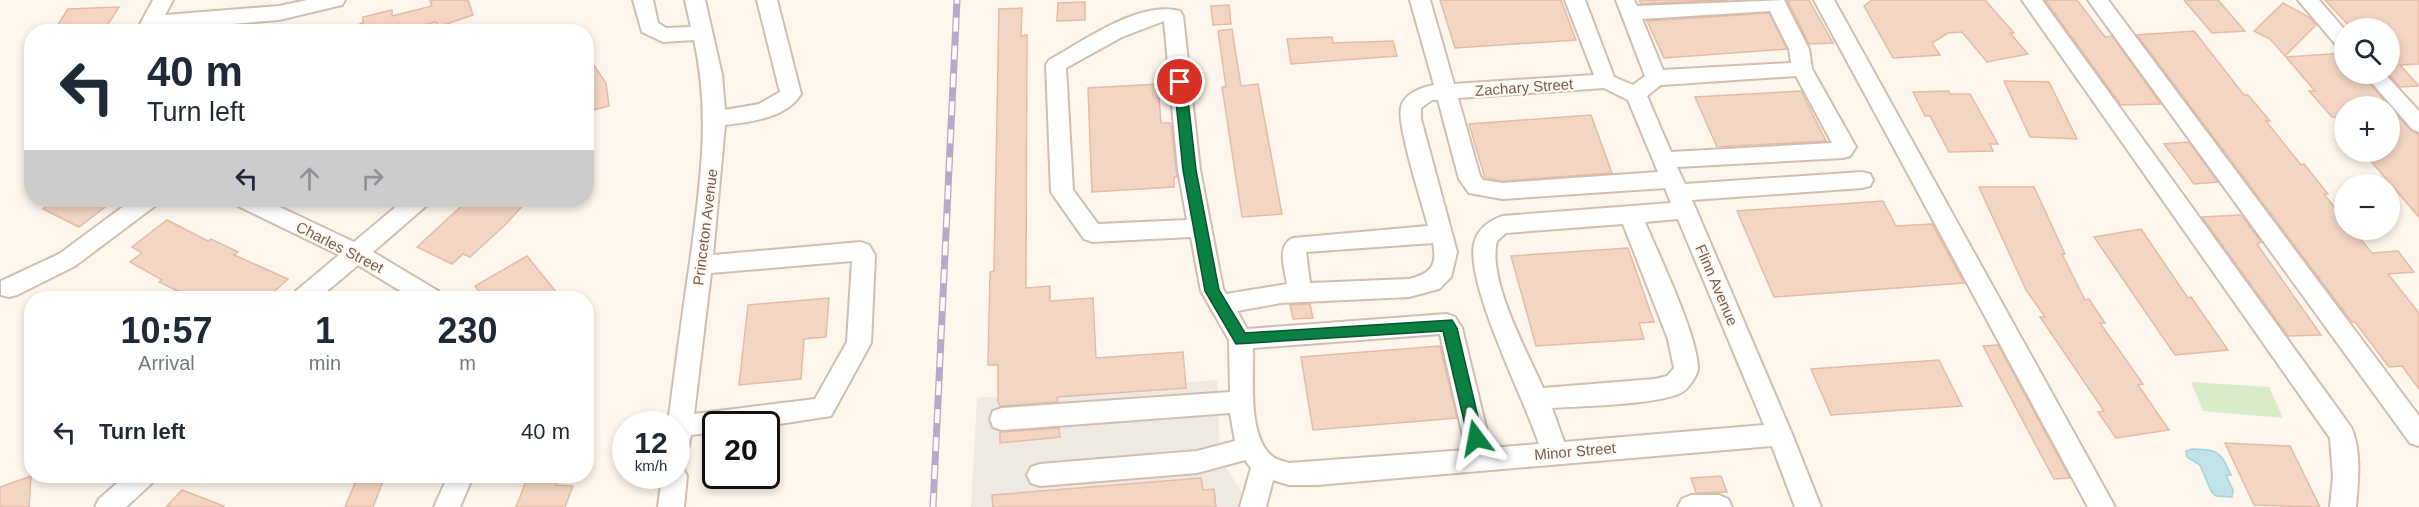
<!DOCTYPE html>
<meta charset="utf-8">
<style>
:root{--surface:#fff;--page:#f6f6f7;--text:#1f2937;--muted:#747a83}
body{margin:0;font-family:Helvetica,sans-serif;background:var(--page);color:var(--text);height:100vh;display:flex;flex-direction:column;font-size:22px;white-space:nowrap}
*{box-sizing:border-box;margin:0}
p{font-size:20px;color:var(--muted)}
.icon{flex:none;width:33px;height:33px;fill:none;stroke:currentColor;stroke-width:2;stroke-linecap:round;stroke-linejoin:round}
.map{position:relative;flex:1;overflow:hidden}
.sheet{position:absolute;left:24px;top:291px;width:570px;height:192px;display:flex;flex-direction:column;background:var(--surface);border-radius:24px;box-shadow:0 3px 9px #0003}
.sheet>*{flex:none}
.banner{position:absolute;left:24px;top:24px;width:570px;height:183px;border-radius:24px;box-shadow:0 3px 9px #0003;background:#fff;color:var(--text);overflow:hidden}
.tools{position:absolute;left:2334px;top:18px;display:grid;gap:12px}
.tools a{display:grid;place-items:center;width:66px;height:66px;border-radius:50%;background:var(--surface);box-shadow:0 3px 9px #0003;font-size:30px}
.speed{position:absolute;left:612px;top:411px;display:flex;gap:12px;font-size:30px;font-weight:700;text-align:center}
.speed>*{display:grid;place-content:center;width:78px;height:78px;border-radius:50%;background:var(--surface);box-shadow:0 3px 9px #0003;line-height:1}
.speed small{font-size:15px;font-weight:400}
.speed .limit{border:3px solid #111;border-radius:9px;background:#fff;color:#111}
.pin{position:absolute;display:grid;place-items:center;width:51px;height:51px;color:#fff;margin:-26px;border:3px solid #fff;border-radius:50%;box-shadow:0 2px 6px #0007}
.me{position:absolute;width:66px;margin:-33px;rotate:347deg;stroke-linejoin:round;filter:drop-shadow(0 0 4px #0008)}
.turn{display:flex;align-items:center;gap:21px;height:126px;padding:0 24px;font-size:27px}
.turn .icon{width:78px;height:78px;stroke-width:2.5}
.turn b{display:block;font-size:42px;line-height:51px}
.lanes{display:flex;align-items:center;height:57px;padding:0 24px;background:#0003;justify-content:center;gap:30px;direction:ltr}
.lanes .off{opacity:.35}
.eta{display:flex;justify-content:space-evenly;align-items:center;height:102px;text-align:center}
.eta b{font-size:36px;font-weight:600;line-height:42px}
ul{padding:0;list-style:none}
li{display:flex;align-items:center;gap:18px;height:78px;padding:0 24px}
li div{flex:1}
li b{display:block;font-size:22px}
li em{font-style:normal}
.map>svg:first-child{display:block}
</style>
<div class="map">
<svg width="2419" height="507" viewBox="0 0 2419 507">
<rect width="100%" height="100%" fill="#fdf6ec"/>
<path fill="#efe9e4" d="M1217,380L1220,459L1252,507H971L977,398Z"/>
<path fill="#d8ecc9" d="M2191,382L2269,387L2283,418L2203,411Z"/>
<path fill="#bfe3e8" stroke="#a5d3da" stroke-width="1.5" d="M2192,449C2219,450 2220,451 2231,475H2226L2233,490L2232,497L2216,496L2211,491L2200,465L2187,457L2186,451Z"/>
<g fill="#f3d5c3" stroke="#e6bba3" stroke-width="1.5">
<path d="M430,0H468L473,15L438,27L436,22L397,32H355L354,26L363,23V17L392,10V16L432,6Z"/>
<path d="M1440,0H1561L1576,40L1455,48Z"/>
<path d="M1639,0H1729L1641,4Z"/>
<path d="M1787,0H1809L1833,43L1809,44Z"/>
<path d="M1872,0H1985L2014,33H2010L2028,54L1987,62L1962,32L1948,33L1932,43L1940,55L1893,58L1864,6Z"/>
<path d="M2045,0H2077L2105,37L2112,36L2161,104L2121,105Z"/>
<path d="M2184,0H2218L2245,31L2212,33Z"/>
<path d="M2325,0H2419V64L2400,65L2419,86L2400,87L2390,76V28H2351Z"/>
<path d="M1085,2V20L1057,21L1058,3Z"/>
<path d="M2283,3L2309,17L2316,25L2285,56L2270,39L2254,31Z"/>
<path d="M1229,5L1231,24L1213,25L1211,6Z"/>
<path d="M119,7L105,29L53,32L68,9Z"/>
<path d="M1022,8L1021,36L1027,35L1026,288L1050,286V301L1093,298L1096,358L1183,352L1186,388L1057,397L1058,402L1000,406L998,402V365H988L990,272L994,271L999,9Z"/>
<path d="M1769,13L1787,49L1664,58L1647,21Z"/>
<path d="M1232,29L1241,86L1258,84L1282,214L1242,217L1222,87H1226L1218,31Z"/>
<path d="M2194,31L2244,95H2248L2270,121H2266L2301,165L2304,164L2328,194H2324L2344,219V230H2353L2372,253L2398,251L2414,272L2388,274L2419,313V389L2402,366L2389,367L2355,322H2352L2137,35Z"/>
<path d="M1332,37L1333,43L1393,41L1397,56L1291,64L1287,39Z"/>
<path d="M2344,53V74H2362L2389,106H2344V117H2332L2309,91H2315L2286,57Z"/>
<path d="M586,54L606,83L609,106L586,112Z"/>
<path d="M2004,81L2049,82L2077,139L2030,137Z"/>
<path d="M1158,84L1161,123H1171L1177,177H1174V187L1092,192L1088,88Z"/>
<path d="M1801,91L1826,141L1717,147L1695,97Z"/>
<path d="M1949,91L1950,94H1970L1998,144H1990L1993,151L1949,152L1930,116H1925L1913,92Z"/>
<path d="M2390,107L2410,130L2419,135V217L2363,152H2390Z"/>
<path d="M1591,115L1612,173L1502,181L1485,178L1469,124Z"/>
<path d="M2189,142L2218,182L2194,184L2164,144Z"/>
<path d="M1979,187H2034L2065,254H2062L2085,300L2089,299L2105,323H2100L2143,384L2138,385L2169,430L2116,438L2098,412L2104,411L2040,317H2045L2026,290Z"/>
<path d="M56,200H114L79,227L43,209Z"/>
<path d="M468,200H528L505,225L470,257L463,254L452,264L417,247Z"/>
<path d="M1883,201L1896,226L1932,224L1964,283L1774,297L1737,211Z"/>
<path d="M2241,215L2261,242L2257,244L2321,335L2288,336L2202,217Z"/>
<path d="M167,220L208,241L211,239L238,252L234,255L288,279L267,298H192L159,282L162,280L130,262L142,253L132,247Z"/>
<path d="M2141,229L2188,298L2191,297L2228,350L2175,355L2094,237Z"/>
<path d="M1628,248L1654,322L1639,323L1644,339L1536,346L1511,256Z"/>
<path d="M527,256L561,298H484L475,286Z"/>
<path d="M829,298L826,337L804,339L801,379L739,385L748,305Z"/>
<path d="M1310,304L1313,318L1293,319L1290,305Z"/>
<path d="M1998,345L2070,478L2054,479L1983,346Z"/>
<path d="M1440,346L1457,418L1313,430L1301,357Z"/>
<path d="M1939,360L1962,406L1831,415L1811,369Z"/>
<path d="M1059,428L1060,437L1000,443V432Z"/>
<path d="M2225,443L2290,446L2320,507L2254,505Z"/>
<path d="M31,476L29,507H0V487Z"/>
<path d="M358,476H385L373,507H345Z"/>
<path d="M528,476H560L556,485L573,486L565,507H516Z"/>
<path d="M1721,476L1727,492L1696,493L1691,478Z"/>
<path d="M1201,478L1203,490L1214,489L1216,507H993L992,495Z"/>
<path d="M182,490L224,506L223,507H166Z"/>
</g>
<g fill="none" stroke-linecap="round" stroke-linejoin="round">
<g stroke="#d1beb0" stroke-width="4">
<g id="minor">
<path d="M153,0H173L165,15L279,6L307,0H345L342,5L279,20L136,32Z"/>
<path d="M633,0H653L658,23L666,28L691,27L685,0H705L722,75L725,110L759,104L780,92L757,0H777L801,94C787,118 750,122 725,125L713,255L861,242L869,245L875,255L871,343L831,416L766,426L716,424V432L691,435L685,464L678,466L683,468L687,476L684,507H658L662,476H676V424H668C675,370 682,316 690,262C700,187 711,114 694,40L663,42L642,32ZM852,261L847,342L815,399L694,414L711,273Z"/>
<path d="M1410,0H1430L1454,84L1594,75L1565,0H1585L1614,77L1633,85L1645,76L1616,0H1634L1637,6L1784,0L1809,49L1812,69L1856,147L1850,156L1843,158L1677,167L1685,184L1862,172L1870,174L1873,180L1870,186L1862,188L1692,200L1792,434L1821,507H1795L1772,446L1317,485H1289L1273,480L1266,507H1240L1251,468L1245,460L1197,473L1040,486L1031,483L1027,475L1031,467L1040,464L1197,451L1235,441L1230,413L1002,430L993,427L990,419L993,411L1002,408L1230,392L1229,340L1201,291L1191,237L1092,242L1084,239L1051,192L1046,65L1049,60C1084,41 1139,0 1180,11L1183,16L1200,170L1223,289L1226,294L1287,284C1285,269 1276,245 1293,238L1428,226C1422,203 1397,126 1401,108C1403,94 1422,87 1434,85ZM1770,11L1789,49L1791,63L1663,70L1642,19ZM1164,21L1178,170L1187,220L1098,224L1073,190L1066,68L1122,37ZM1796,76L1832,143L1671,152L1647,96L1661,85ZM1604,88L1628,100L1658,172L1502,183L1483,180L1480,176L1458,98ZM1432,100H1438L1459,179L1469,193L1502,199L1665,188L1671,203L1502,216C1489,221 1477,229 1474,244C1466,286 1524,398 1539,444L1491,448L1462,328L1455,317L1447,314L1247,329L1237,311L1281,303L1409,297L1439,289L1451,277L1457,252L1421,119V108ZM1678,219L1764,425L1564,442L1552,408C1578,406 1665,405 1684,391C1689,387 1698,375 1698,368C1697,334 1659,256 1645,222ZM1623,224L1668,339L1674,368L1667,376L1655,379L1543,388C1527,351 1487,280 1497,241L1506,233ZM1433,243C1438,266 1430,274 1409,279L1310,283L1306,252ZM1440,334L1466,450L1289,463C1284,461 1276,460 1272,456C1247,436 1254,378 1253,348Z"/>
<path d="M1814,0H1834L2115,507H2088Z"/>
<path d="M2022,0H2042L2351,427C2362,451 2358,482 2356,507H2330L2333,477L2330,438Z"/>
<path d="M2088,0H2108L2419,416V446L2410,443Z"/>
<path d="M2298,0H2319L2344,29V48L2337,46Z"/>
<path d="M2364,74H2385L2419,111V132L2412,129Z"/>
<path d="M132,200H158L155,206L75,266L17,295L9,297L1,295V281L59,254Z"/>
<path d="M235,200H265L354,242L404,200H429L426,206L373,252L438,291L442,298H412L358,265L319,298H293L296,291L339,255L238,206Z"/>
<path d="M125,476H155L151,484L126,507H95L99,499Z"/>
<path d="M448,476H473L460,507H434Z"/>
<path d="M1691,495H1719L1728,499L1732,507H1678L1682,499Z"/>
</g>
</g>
<use href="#minor" fill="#fff" fill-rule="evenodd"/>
<g stroke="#b9a8c9" stroke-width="7">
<path id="rail" d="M933,507L957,0"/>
</g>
<use href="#rail" stroke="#fffaf3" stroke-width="4.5" stroke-dasharray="14" stroke-linecap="butt"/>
</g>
<path fill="#0b8043" stroke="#07532c" stroke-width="1.5" d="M1180,78L1186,82L1196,170L1219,290L1245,333L1452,320L1457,328L1483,438L1481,442H1470L1468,438L1443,331L1236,344L1205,291L1183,170L1174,82Z"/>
<g text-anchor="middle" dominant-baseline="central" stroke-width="4.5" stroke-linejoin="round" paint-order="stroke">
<g font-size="15" fill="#7a5c4d" stroke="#fffaf3">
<text transform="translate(1524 87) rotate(-4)">Zachary Street</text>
<text transform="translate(705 227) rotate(-83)">Princeton Avenue</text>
<text transform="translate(340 247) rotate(27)">Charles Street</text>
<text transform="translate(1717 285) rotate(67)">Flinn Avenue</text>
<text transform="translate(1575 451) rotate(-5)">Minor Street</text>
</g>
</g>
</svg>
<div class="tools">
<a><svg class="icon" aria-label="search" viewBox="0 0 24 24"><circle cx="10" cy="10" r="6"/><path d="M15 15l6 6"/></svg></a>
<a>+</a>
<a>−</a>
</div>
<div class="speed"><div>12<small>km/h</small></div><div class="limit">20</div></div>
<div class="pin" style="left:1180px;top:82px;background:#d93025"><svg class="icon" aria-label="arrive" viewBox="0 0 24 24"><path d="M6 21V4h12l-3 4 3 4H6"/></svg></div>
<svg class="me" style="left:1476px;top:438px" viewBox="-20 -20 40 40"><path d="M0-17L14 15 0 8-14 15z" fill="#0b8043" stroke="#fff" stroke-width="4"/></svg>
<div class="banner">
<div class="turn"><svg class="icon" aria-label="left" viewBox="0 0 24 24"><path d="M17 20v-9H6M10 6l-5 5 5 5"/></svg><div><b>40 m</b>Turn left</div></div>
<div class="lanes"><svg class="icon" aria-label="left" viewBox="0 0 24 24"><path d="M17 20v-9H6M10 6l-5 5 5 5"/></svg><svg class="icon off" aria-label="ahead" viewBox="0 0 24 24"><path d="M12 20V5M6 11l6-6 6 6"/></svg><svg class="icon off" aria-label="right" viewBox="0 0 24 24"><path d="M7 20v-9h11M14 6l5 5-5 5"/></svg></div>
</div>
<section class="sheet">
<div class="eta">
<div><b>10:57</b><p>Arrival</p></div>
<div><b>1</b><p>min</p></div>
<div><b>230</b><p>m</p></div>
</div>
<ul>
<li><svg class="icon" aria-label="left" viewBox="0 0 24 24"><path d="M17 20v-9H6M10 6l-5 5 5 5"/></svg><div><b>Turn left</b></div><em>40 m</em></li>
</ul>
</section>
</div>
